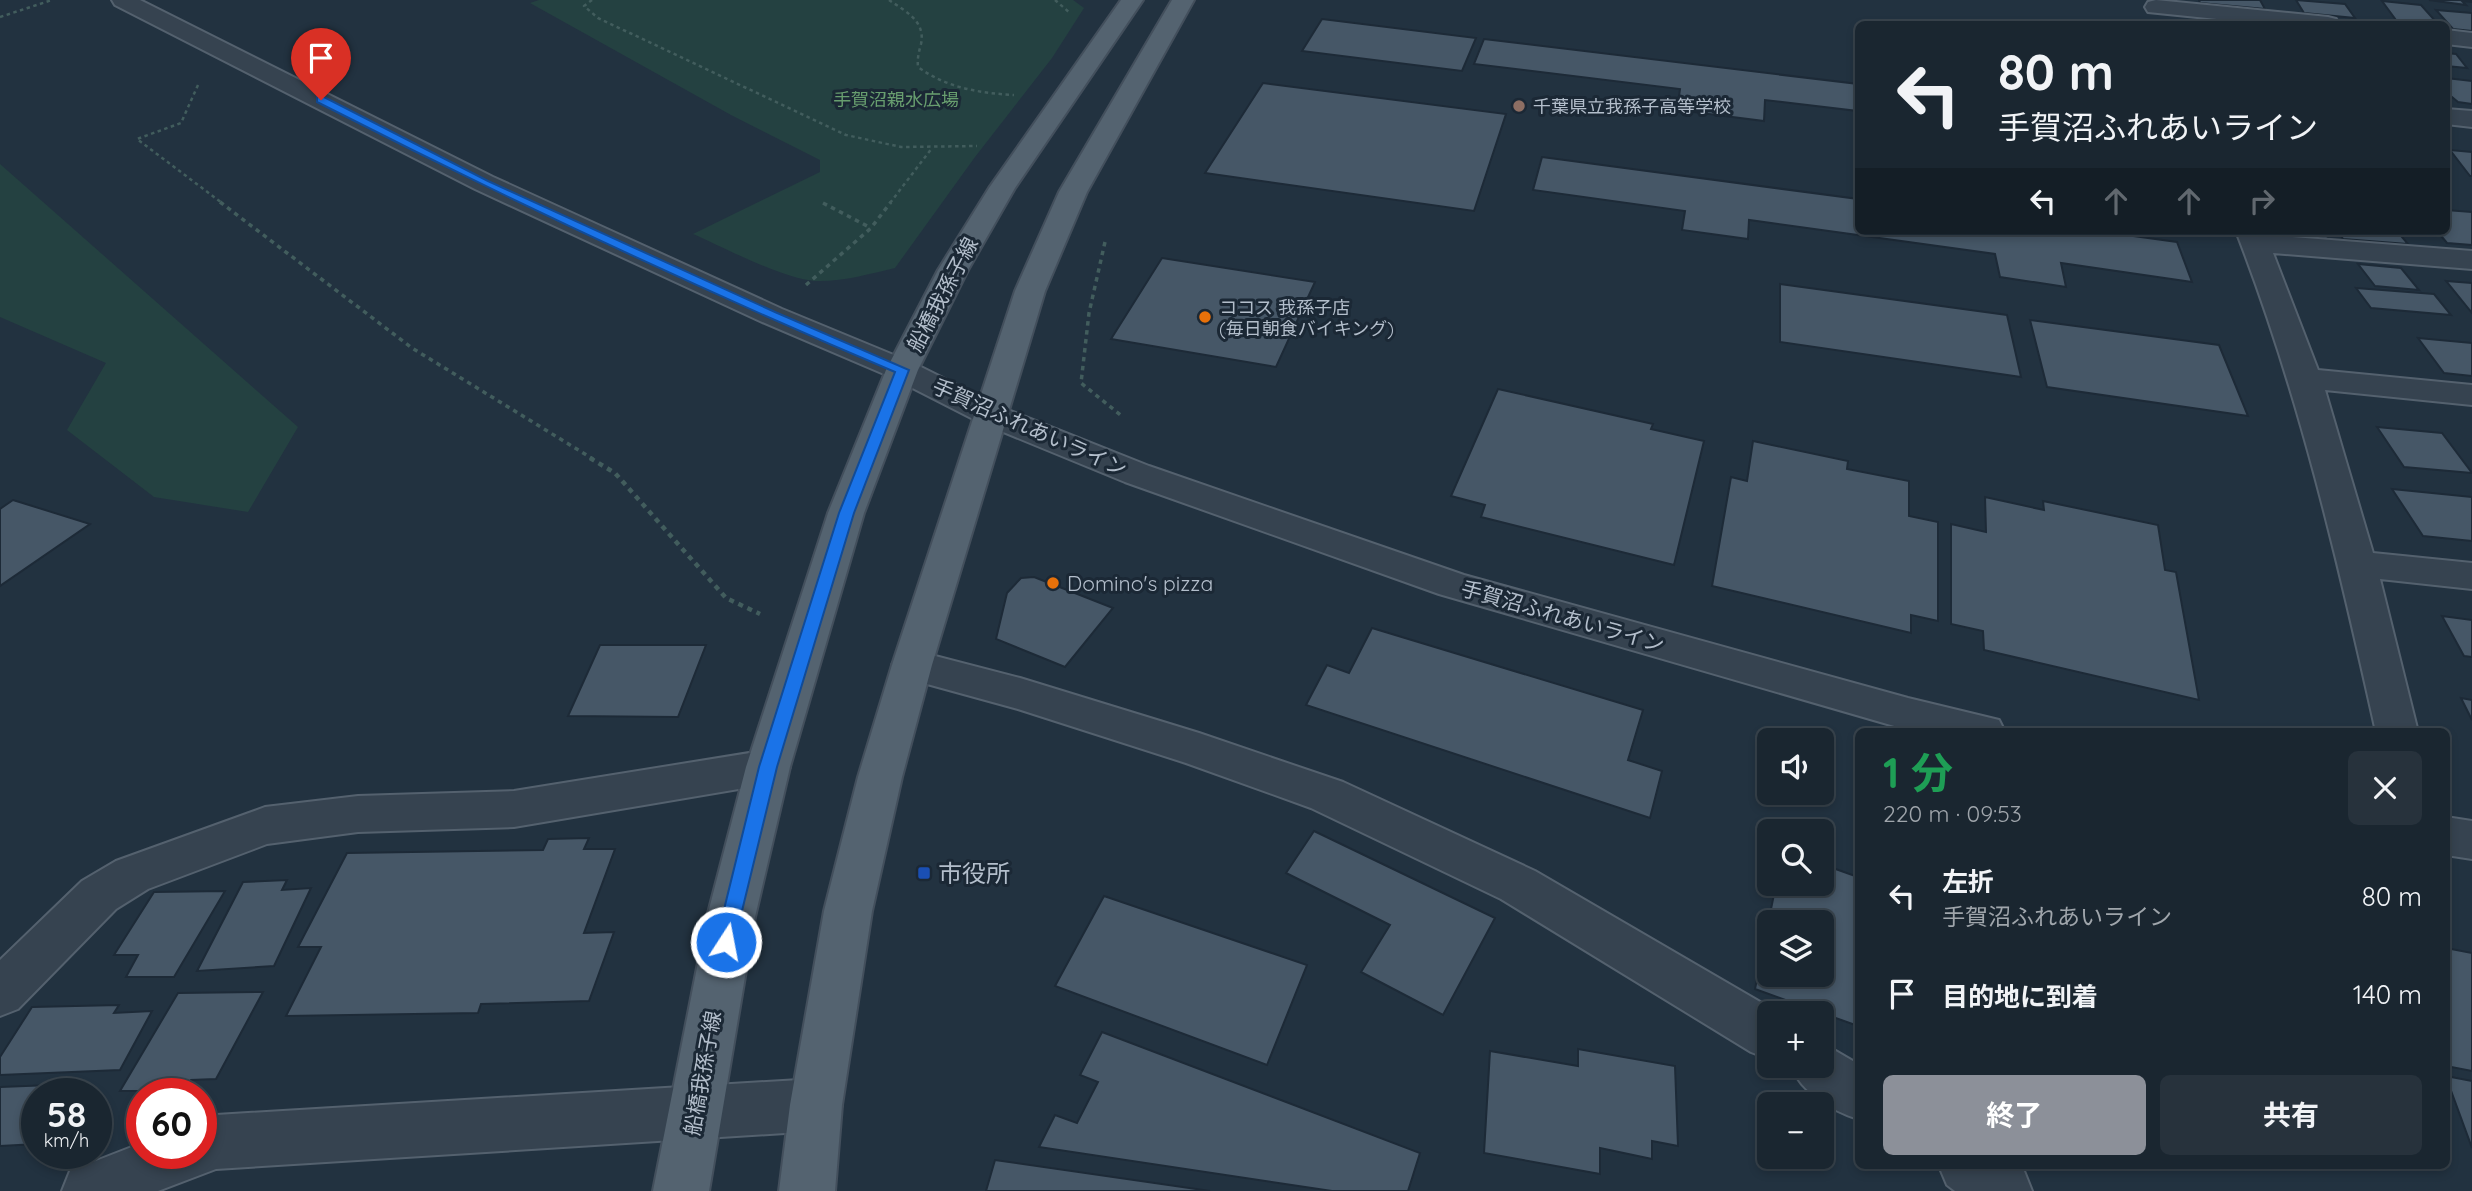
<!DOCTYPE html>
<html lang="ja">
<meta charset="utf-8">
<style>
:root{--surface:#1a2630;--page:#27323c;--text:#f1f3f6;--muted:#9fa5ab;--line:#38434c;--accent:#8c9099}
body{margin:0;font-family:Quicksand,"Noto Sans JP",sans-serif;background:var(--page);color:var(--text);height:100vh;display:flex;flex-direction:column;font-size:26px;white-space:nowrap}
*{box-sizing:border-box;margin:0}
p{font-size:23px;color:var(--muted)}
.icon{flex:none;width:38px;height:38px;fill:none;stroke:currentColor;stroke-width:2;stroke-linecap:round;stroke-linejoin:round}
.map{position:relative;flex:1;overflow:hidden}
.side{position:absolute;left:1855px;top:728px;width:595px;height:441px;display:flex;flex-direction:column;background:var(--surface);border-radius:10px;box-shadow:0 4px 10px #0003,0 0 0 2px var(--line)}
.side>*{flex:none}
.guide{position:absolute;left:1855px;top:21px;width:595px;height:214px;border-radius:10px;box-shadow:0 4px 10px #0003,0 0 0 2px var(--line);background:#1a2630;color:var(--text);overflow:hidden}
.controls{position:absolute;left:1757px;top:728px;display:grid;gap:14px}
.controls a{display:grid;place-items:center;width:77px;height:77px;border-radius:10px;background:var(--surface);box-shadow:0 4px 10px #0003,0 0 0 2px var(--line);font-size:35px}
.speed{position:absolute;left:21px;top:1078px;display:flex;gap:14px;font-size:35px;font-weight:700;text-align:center}
.speed>*{display:grid;place-content:center;width:91px;height:91px;border-radius:50%;background:var(--surface);box-shadow:0 4px 10px #0003,0 0 0 2px var(--line);line-height:1}
.speed small{font-size:18px;font-weight:400}
.speed .limit{border:10px solid #d22;background:#fff;color:#111}
.pin{position:absolute;display:grid;place-items:center;width:60px;height:60px;color:#fff;margin:-72px -30px;border-radius:50% 50% 50% 0;rotate:-45deg;box-shadow:0 0 7px #0007}
.pin .icon{rotate:45deg}
.me{position:absolute;width:77px;margin:-38px;rotate:11deg;stroke-linejoin:round;filter:drop-shadow(0 0 5px #0008)}
.turn{display:flex;align-items:center;gap:24px;height:147px;padding:0 28px;font-size:32px}
.turn .icon{width:91px;height:91px;stroke-width:2.5}
.turn b{display:block;font-size:49px;line-height:60px}
.lanes{display:flex;align-items:center;height:66px;padding:0 28px;background:#0003;justify-content:center;gap:35px;direction:ltr}
.lanes .off{opacity:.35}
.round{display:grid;place-items:center;flex:none;width:74px;height:74px;border-radius:10px;background:var(--page)}
.headline{display:flex;align-items:center;justify-content:space-between;height:119px;padding:0 28px}
h1{font-size:42px;font-weight:700;line-height:52px;color:#1e9e55}
.action{display:flex;gap:14px;margin-top:auto;padding:14px 28px}
.action a{flex:1;height:80px;border-radius:10px;background:var(--accent);color:#fff;font-size:28px;font-weight:700;line-height:80px;text-align:center}
.action a+a{background:var(--page);color:var(--text)}
ul{padding:0;list-style:none}
li{display:flex;align-items:center;gap:21px;height:98px;padding:0 28px}
li div{flex:1}
li b{display:block;font-size:26px}
li em{font-style:normal}
.map>svg:first-child{display:block}
</style>
<div class="map">
<svg width="2472" height="1191" viewBox="0 0 2472 1191">
<rect width="100%" height="100%" fill="#223240"/>
<g fill="#244141">
<path d="M539,0H1073L1084,8L1052,58L975,157L895,268C869,274 842,282 815,281C783,279 723,247 693,234L820,172V160L731,115L530,3Z"/>
<path d="M0,164L298,427L248,512L154,497L67,430L106,363L0,317Z"/>
</g>
<g fill="#465767" stroke="#1d2a37" stroke-width="2" fill-rule="evenodd">
<path d="M2199,0H2260L2265,9L2200,3Z"/>
<path d="M2296,0L2345,4L2355,18L2304,13Z"/>
<path d="M2429,0H2472V2L2462,1L2466,5Z"/>
<path d="M2382,1L2421,5L2438,24L2396,20Z"/>
<path d="M2436,10L2472,13V31L2453,29Z"/>
<path d="M1322,19L1476,38L1462,71L1302,51Z"/>
<path d="M1484,39L1858,84V111L1765,100L1764,121L1677,110L1680,89L1474,64Z"/>
<path d="M2446,53L2456,54L2467,68L2446,66Z"/>
<path d="M2446,78L2472,81V104L2458,102L2446,92Z"/>
<path d="M1263,83L1506,114L1474,211L1205,173Z"/>
<path d="M2450,150L2472,152V176H2470Z"/>
<path d="M1542,157L1858,199V231H2097L2177,242L2192,282L2061,263L2066,287L2000,277L1995,254L1749,220L1748,239L1682,230L1685,211L1533,190Z"/>
<path d="M2446,210L2472,212V245L2447,243L2437,231H2446Z"/>
<path d="M2291,231H2323L2329,239L2295,236Z"/>
<path d="M2338,231H2397L2408,244L2343,239Z"/>
<path d="M1162,258L1315,282L1276,367L1111,339Z"/>
<path d="M2358,264L2401,268L2419,290L2375,286Z"/>
<path d="M2446,281L2472,283V313Z"/>
<path d="M1780,284L2007,315L2021,377L1780,342Z"/>
<path d="M2356,288L2434,294L2451,315L2371,308Z"/>
<path d="M2030,320L2219,345L2248,416L2047,387Z"/>
<path d="M2418,338L2472,343V376L2444,373Z"/>
<path d="M1498,389L1653,424L1651,429L1704,441L1674,565L1481,517L1485,505L1451,496Z"/>
<path d="M2377,427L2442,433L2472,473L2404,467Z"/>
<path d="M1753,441L1848,461L1847,469L1909,481V516L1938,522V621L1911,615V633L1712,586L1731,477L1747,481Z"/>
<path d="M2392,489L2472,497V541L2423,536Z"/>
<path d="M1985,497L2044,510L2043,501L2158,525L2165,570L2176,572L2199,700L1984,650L1983,631L1951,624V524L1986,532Z"/>
<path d="M13,500L90,524L0,586V509Z"/>
<path d="M1034,577L1113,608L1065,667L996,639L1007,593L1021,578Z"/>
<path d="M2442,616L2472,620V657L2464,656Z"/>
<path d="M1372,628L1643,710L1628,760L1662,771L1650,818L1306,705L1327,665L1349,673Z"/>
<path d="M600,645H706L678,717L568,716Z"/>
<path d="M2461,698L2472,700V720Z"/>
<path d="M1314,831L1495,918L1443,1015L1361,972L1390,925L1286,873Z"/>
<path d="M589,838L584,849H615L584,933L614,932L589,1001L481,1004L478,1013L286,1016L321,947H298L347,853L543,850L548,839Z"/>
<path d="M1830,867L1858,877V1026L1755,989L1776,884H1788L1825,896ZM1769,922H1822V975H1769Z"/>
<path d="M287,880L282,890L311,888L274,966L197,971L243,882Z"/>
<path d="M225,891L174,977H126L138,955H114L154,892Z"/>
<path d="M1104,896L1307,965L1267,1065L1055,986Z"/>
<path d="M2446,948L2472,953V1071L2446,1066Z"/>
<path d="M263,992L216,1079L191,1080L185,1091H120L178,993Z"/>
<path d="M119,1005L114,1013L152,1011L120,1070L0,1075V1057L32,1007Z"/>
<path d="M1102,1032L1420,1153L1408,1191H1332L1039,1147L1055,1115L1077,1123L1098,1082L1080,1075Z"/>
<path d="M1578,1049L1675,1066L1678,1146L1652,1141V1159L1600,1148V1174L1484,1153L1490,1051L1578,1066Z"/>
<path d="M2446,1076L2472,1081V1148L2446,1077Z"/>
<path d="M77,1084L71,1094H37V1144L0,1146V1087Z"/>
<path d="M995,1160L1210,1191H986Z"/>
</g>
<g fill="none" stroke-linecap="round" stroke-linejoin="round">
<g stroke="#54616e" stroke-width="4">
<g id="minor">
<path d="M112,0H140L493,177L782,309L913,363L1003,408L1149,466L1464,575L1908,698L1999,720L2005,732L1908,730L1439,594L1125,482L979,422L891,377L760,321L475,189L115,5Z"/>
<path d="M2156,0L2328,17L2336,19L2339,24H2266L2148,12L2145,7L2148,2Z"/>
<path d="M2446,30L2472,33V47L2446,44Z"/>
<path d="M2446,109L2472,111V127L2446,124Z"/>
<path d="M2236,231H2264L2266,235L2472,251V269L2273,253L2318,370L2472,385V405L2325,390L2373,553L2472,563V589L2380,579L2418,732H2376C2338,561 2299,393 2236,231Z"/>
<path d="M912,650L1020,678L1199,733L1343,782L1535,871L1779,1013H1769V1059L1751,1052L1501,899L1311,808L1186,763L1018,709L898,676L892,665L898,654Z"/>
<path d="M768,750L783,755L790,767L783,779L768,784L514,827L358,832L267,844L148,889L116,909L18,1009L0,1016V960L82,881L116,861L249,813L265,807L358,796L514,791Z"/>
<path d="M2446,817L2472,821V859L2446,855Z"/>
<path d="M1822,1043L1858,1064V1119C1832,1111 1801,1092 1791,1066H1822Z"/>
<path d="M816,1079L835,1087L842,1105L835,1123L816,1131L216,1169L158,1191H62L70,1171L142,1143V1153H201V1120L216,1115Z"/>
<path d="M1939,1166H2014L2024,1171L2032,1191H1955L1947,1185Z"/>
</g>
</g>
<g stroke="#434f5c" stroke-width="4">
<g id="major">
<path d="M1121,0H1143L1015,188L968,270L918,370L864,513L790,767L755,917L709,1191H653L707,917L746,767L828,513L886,370L938,270L989,188Z"/>
<path d="M1172,0H1194L1087,192L1045,291L932,665L902,777L872,911L842,1105L835,1191H779L790,1105L824,911L858,777L892,665L1015,291L1059,192Z"/>
</g>
</g>
<g stroke="#425d5d" stroke-width="2.5" stroke-dasharray="3.5 3.5" stroke-linecap="butt">
<path d="M592,0L584,6L598,18L846,135L901,147L977,146"/>
<path d="M889,0C905,11 926,21 921,44C919,52 917,58 918,67C947,88 979,93 1014,95"/>
<path d="M1055,0L1070,13"/>
<path d="M0,17L52,0"/>
<path d="M198,85L181,123L137,139L222,203"/>
<path d="M890,203L932,148"/>
</g>
<g stroke="#425d5d" stroke-width="3.5" stroke-dasharray="4.5 4.5" stroke-linecap="butt">
<path d="M220,202L412,348L593,459"/>
<path d="M823,203L871,228"/>
<path d="M1105,242L1089,313L1081,383L1123,417"/>
<path d="M806,285L871,228L891,202"/>
</g>
<path stroke="#425d5d" stroke-width="4.5" stroke-dasharray="5 5" stroke-linecap="butt" d="M590,458L615,473L726,598L760,614"/>
<use href="#minor" fill="#364350" fill-rule="evenodd"/>
<use href="#major" fill="#546370" fill-rule="evenodd"/>
</g>
<path fill="#1a73e8" stroke="#114b97" stroke-width="2" d="M317,97H324L488,181L775,312L909,370L854,513L777,767L733,948L726,951L719,948L716,942L759,767L839,513L895,372C699,289 507,199 317,102Z"/>
<circle fill="#8d6e63" stroke="#1b2835" stroke-width="2.5" cx="1519" cy="106" r="7"/>
<g fill="#e8710a" stroke="#1b2835" stroke-width="2.5">
<circle cx="1205" cy="317" r="7"/>
<circle cx="1053" cy="583" r="7"/>
</g>
<rect fill="#1a4fb4" stroke="#1b2835" stroke-width="2.5" x="917" y="866" width="14" height="14" rx="3.5"/>
<g text-anchor="middle" dominant-baseline="central" stroke-width="6" stroke-linejoin="round" paint-order="stroke">
<g font-size="18" fill="#689e6f" stroke="#1b2835">
<text x="896" y="99">手賀沼親水広場</text>
</g>
<g font-size="18" fill="#b3becb" stroke="#1b2835" text-anchor="start">
<text x="1533" y="106">千葉県立我孫子高等学校</text>
<text x="1219" y="307">ココス 我孫子店<tspan x="1219" dy="21">(毎日朝食バイキング)</tspan></text>
</g>
<g font-size="21" fill="#b3becb" stroke="#1b2835">
<text transform="translate(942 294) rotate(-62)">船橋我孫子線</text>
<text transform="translate(1030 427) rotate(24)">手賀沼ふれあいライン</text>
<text transform="translate(1563 616) rotate(16)">手賀沼ふれあいライン</text>
<text transform="translate(702 1073) rotate(-80)">船橋我孫子線</text>
</g>
<g font-size="21" fill="#b3becb" stroke="#1b2835" text-anchor="start">
<text x="1067" y="583">Domino's pizza</text>
</g>
<g font-size="24" fill="#b3becb" stroke="#1b2835" text-anchor="start">
<text x="938" y="873">市役所</text>
</g>
</g>
</svg>
<div class="controls">
<a><svg class="icon" aria-label="sound" viewBox="0 0 24 24"><path d="M4 9h4l5-4v14l-5-4H4zM17 9q2 3 0 6"/></svg></a>
<a><svg class="icon" aria-label="search" viewBox="0 0 24 24"><circle cx="10" cy="10" r="6"/><path d="M15 15l6 6"/></svg></a>
<a><svg class="icon" aria-label="layers" viewBox="0 0 24 24"><path d="M12 4l9 5-9 5-9-5zM3 14l9 5 9-5"/></svg></a>
<a>+</a>
<a>−</a>
</div>
<div class="speed"><div>58<small>km/h</small></div><div class="limit">60</div></div>
<div class="pin" style="left:321px;top:100px;background:#d93025"><svg class="icon" aria-label="arrive" viewBox="0 0 24 24"><path d="M6 21V4h12l-3 4 3 4H6"/></svg></div>
<svg class="me" style="left:726px;top:942px" viewBox="-20 -20 40 40"><circle r="17" fill="#1a73e8" stroke="#fff" stroke-width="3"/><path d="M0-11L8 9 0 5-8 9z" fill="#fff"/></svg>
<div class="guide">
<div class="turn"><svg class="icon" aria-label="left" viewBox="0 0 24 24"><path d="M17 20v-9H6M10 6l-5 5 5 5"/></svg><div><b>80 m</b>手賀沼ふれあいライン</div></div>
<div class="lanes"><svg class="icon" aria-label="left" viewBox="0 0 24 24"><path d="M17 20v-9H6M10 6l-5 5 5 5"/></svg><svg class="icon off" aria-label="ahead" viewBox="0 0 24 24"><path d="M12 20V5M6 11l6-6 6 6"/></svg><svg class="icon off" aria-label="ahead" viewBox="0 0 24 24"><path d="M12 20V5M6 11l6-6 6 6"/></svg><svg class="icon off" aria-label="right" viewBox="0 0 24 24"><path d="M7 20v-9h11M14 6l5 5-5 5"/></svg></div>
</div>
<section class="side">
<div class="headline"><div><h1>1 分</h1><p>220 m · 09:53</p></div><a class="round"><svg class="icon" aria-label="close" viewBox="0 0 24 24"><path d="M6 6l12 12M18 6L6 18"/></svg></a></div>
<ul>
<li><svg class="icon" aria-label="left" viewBox="0 0 24 24"><path d="M17 20v-9H6M10 6l-5 5 5 5"/></svg><div><b>左折</b><p>手賀沼ふれあいライン</p></div><em>80 m</em></li>
<li><svg class="icon" aria-label="arrive" viewBox="0 0 24 24"><path d="M6 21V4h12l-3 4 3 4H6"/></svg><div><b>目的地に到着</b></div><em>140 m</em></li>
</ul>
<div class="action"><a>終了</a><a>共有</a></div>
</section>
</div>
